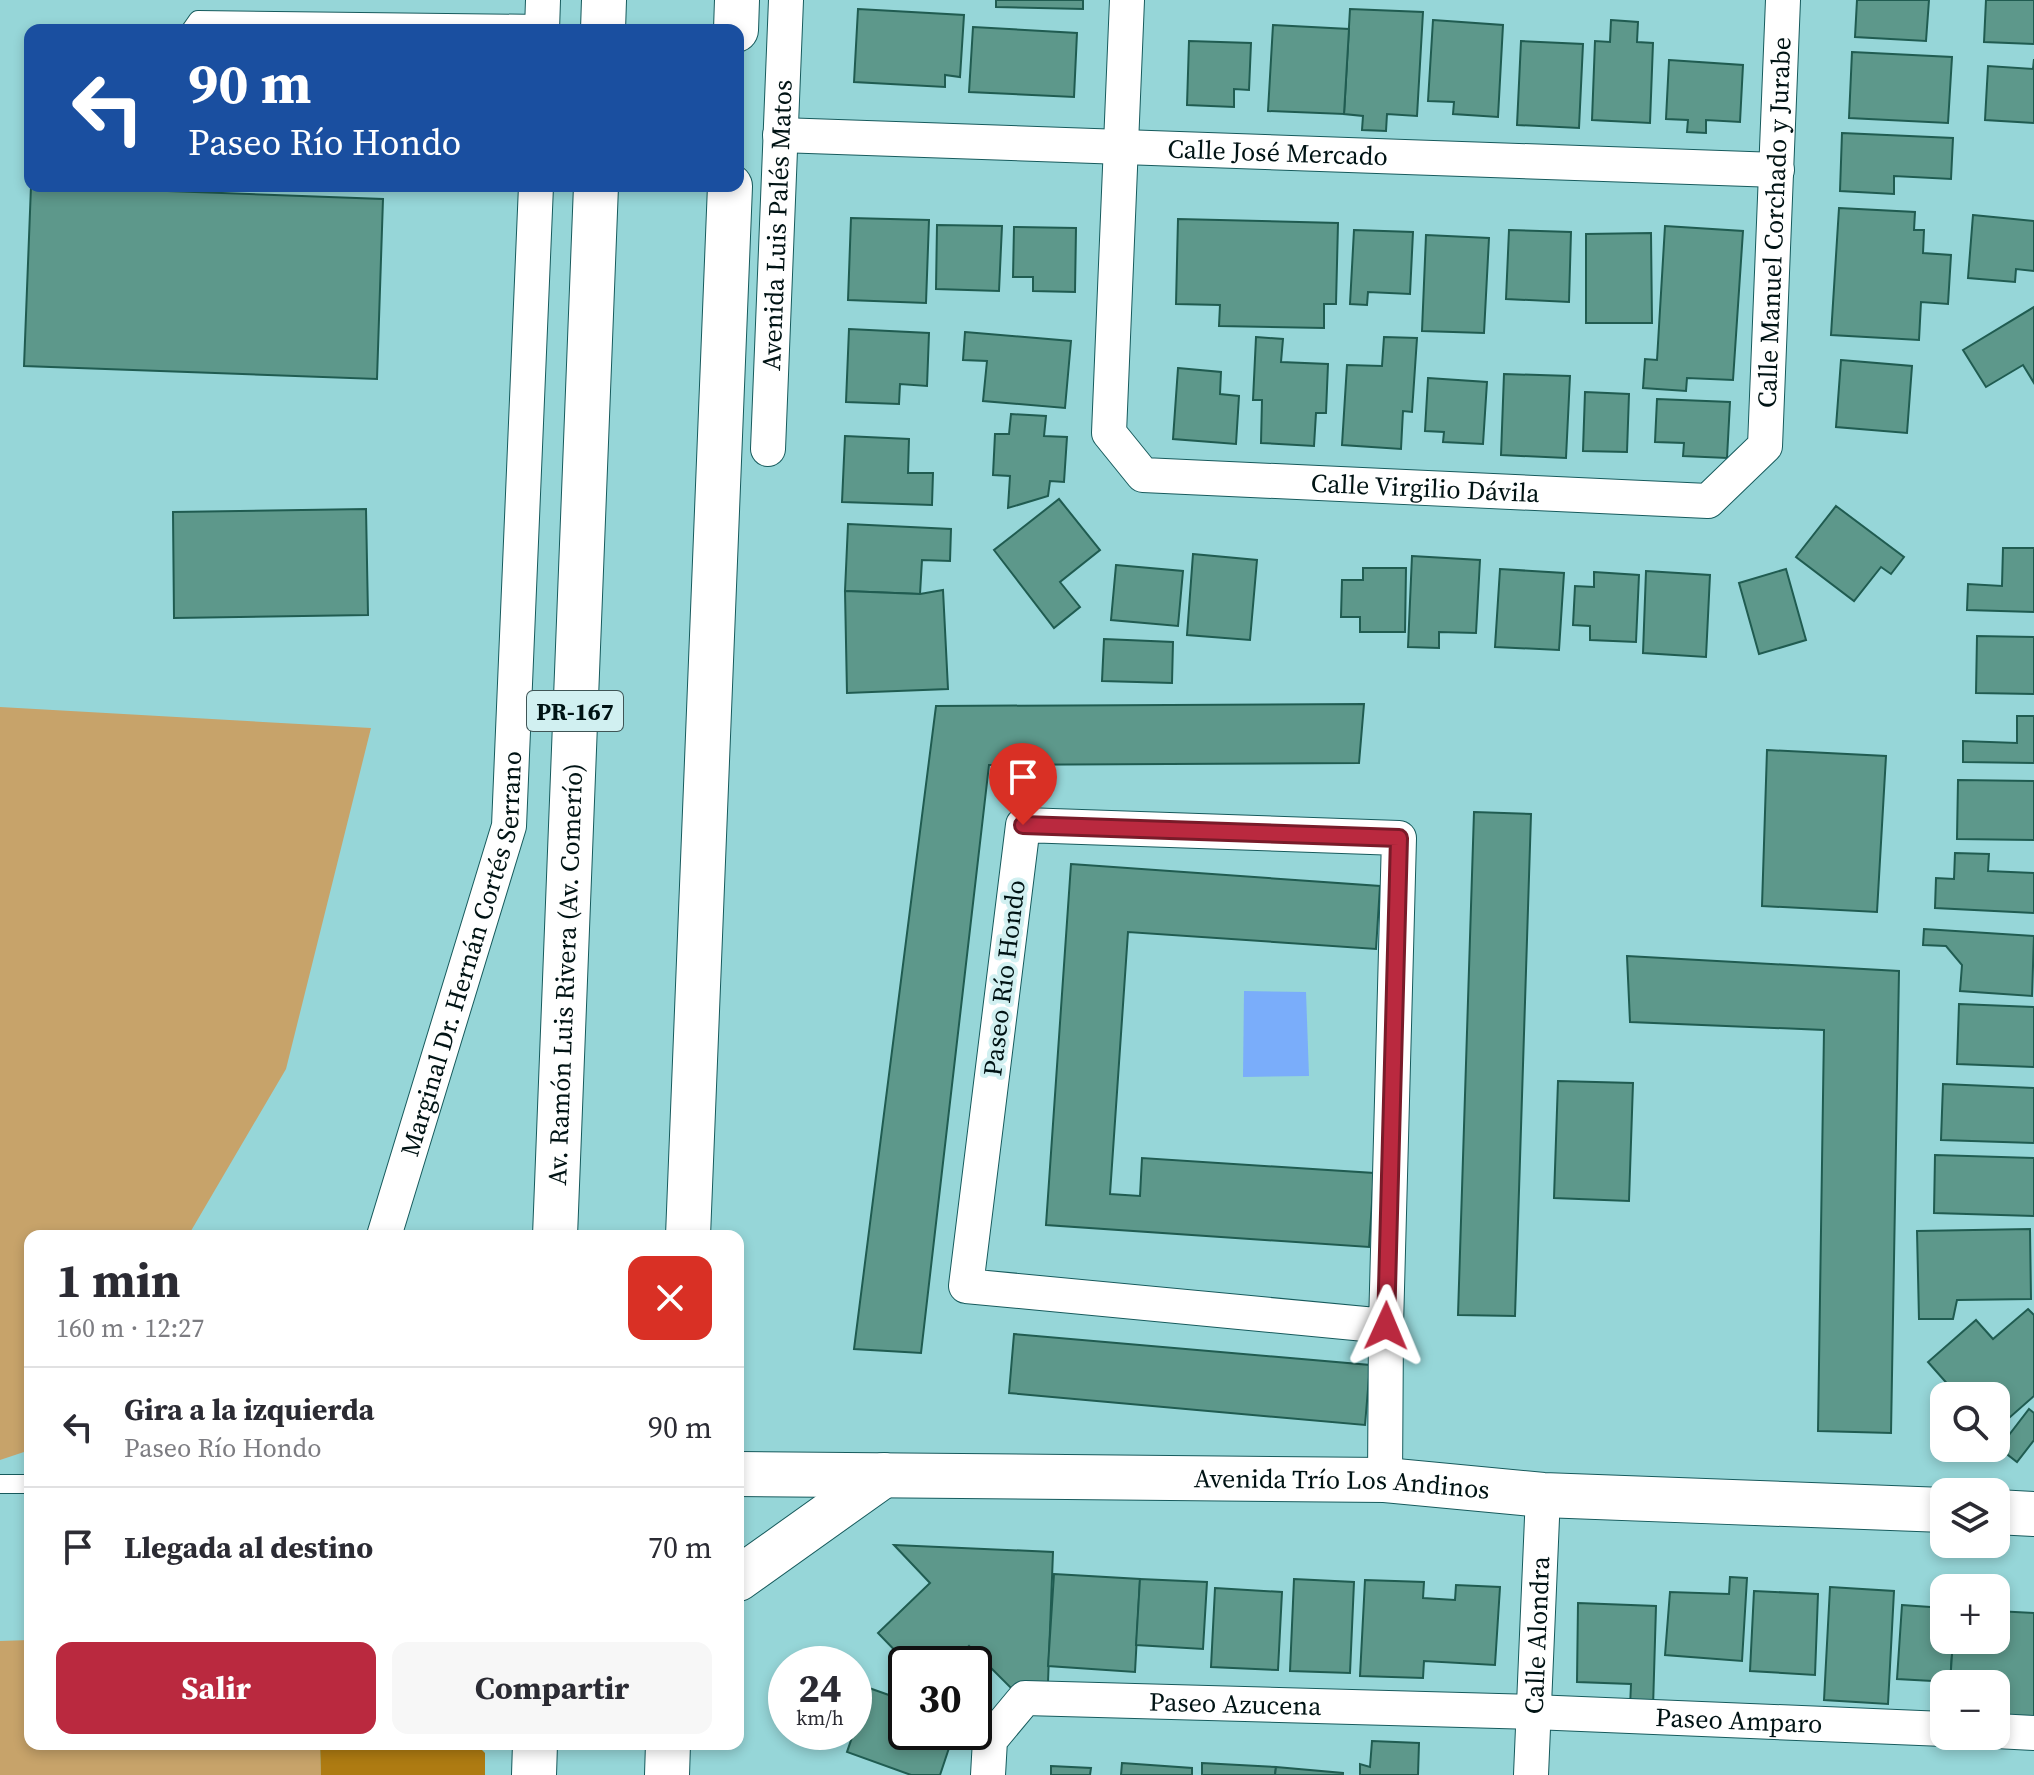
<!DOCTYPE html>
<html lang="es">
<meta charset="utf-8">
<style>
:root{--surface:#fff;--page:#f7f7f7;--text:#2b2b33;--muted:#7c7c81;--line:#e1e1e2;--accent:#ba293f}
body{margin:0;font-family:"Source Serif 4",serif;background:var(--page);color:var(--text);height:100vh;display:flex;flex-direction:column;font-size:30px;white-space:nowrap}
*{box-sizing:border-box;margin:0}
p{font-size:26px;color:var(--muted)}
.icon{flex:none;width:44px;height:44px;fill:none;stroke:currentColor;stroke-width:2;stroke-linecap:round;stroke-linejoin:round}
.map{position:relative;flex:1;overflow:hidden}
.side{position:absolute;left:24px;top:1230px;width:720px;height:520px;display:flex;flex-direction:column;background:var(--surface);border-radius:16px;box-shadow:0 4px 12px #0003}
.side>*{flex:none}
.hud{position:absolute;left:24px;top:24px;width:720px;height:168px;border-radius:16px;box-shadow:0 4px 12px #0003;background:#1a4fa0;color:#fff;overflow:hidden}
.fabs{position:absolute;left:1930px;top:1382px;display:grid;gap:16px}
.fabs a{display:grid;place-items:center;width:80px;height:80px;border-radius:16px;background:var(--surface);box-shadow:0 4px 12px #0003;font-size:40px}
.speed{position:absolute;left:768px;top:1646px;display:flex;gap:16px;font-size:40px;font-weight:700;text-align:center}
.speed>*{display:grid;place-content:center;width:104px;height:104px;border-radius:50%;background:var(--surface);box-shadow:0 4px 12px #0003;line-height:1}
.speed small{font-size:20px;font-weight:400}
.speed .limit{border:4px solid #111;border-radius:12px;background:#fff;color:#111}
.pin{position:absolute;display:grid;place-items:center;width:68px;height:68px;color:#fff;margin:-82px -34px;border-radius:50% 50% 50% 0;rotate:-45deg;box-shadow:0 0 8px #0007}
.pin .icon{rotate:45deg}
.me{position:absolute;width:88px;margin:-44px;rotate:1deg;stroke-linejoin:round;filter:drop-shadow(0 0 6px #0008)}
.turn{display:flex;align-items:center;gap:28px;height:168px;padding:0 32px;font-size:36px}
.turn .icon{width:104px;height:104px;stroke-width:2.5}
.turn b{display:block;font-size:56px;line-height:68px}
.round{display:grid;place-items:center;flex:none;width:84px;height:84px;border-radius:16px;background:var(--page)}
.summary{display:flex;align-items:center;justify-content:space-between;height:136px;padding:0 32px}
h1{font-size:48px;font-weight:700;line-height:60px}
.cta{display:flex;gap:16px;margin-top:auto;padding:16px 32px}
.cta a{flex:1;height:92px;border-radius:16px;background:var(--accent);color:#fff;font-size:32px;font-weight:700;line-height:92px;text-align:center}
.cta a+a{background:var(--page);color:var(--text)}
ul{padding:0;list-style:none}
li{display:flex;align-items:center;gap:24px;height:120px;padding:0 32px;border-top:2px solid var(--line)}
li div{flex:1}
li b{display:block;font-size:30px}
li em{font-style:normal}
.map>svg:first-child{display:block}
</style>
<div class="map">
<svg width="2034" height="1775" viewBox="0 0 2034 1775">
<rect width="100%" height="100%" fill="#96d6d8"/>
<g fill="#c7a36a">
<path d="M0,707L371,728L286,1069L188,1236H30V1450L0,1460Z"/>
<path d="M30,1640V1744H320L321,1775H0V1641Z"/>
</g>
<path fill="#ae7b12" d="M320,1744H476L485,1753V1775H321Z"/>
<path fill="#7aadfa" d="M1244,991L1306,992L1309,1076L1243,1077Z"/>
<g fill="#5d988b" stroke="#205c51" stroke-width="2">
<path d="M996,0H1083V9L996,7Z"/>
<path d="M1857,0H1929L1926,41L1855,37Z"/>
<path d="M1986,0H2034V44L1984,42Z"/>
<path d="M858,9L964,15L960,77L945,75V87L854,82Z"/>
<path d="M1350,9L1423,12L1417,116L1387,114L1386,131L1362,130L1363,116L1344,114Z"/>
<path d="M1433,20L1503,25L1498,117L1453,114L1454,102L1428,101Z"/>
<path d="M1611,20L1638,22L1637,42L1653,43L1650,123L1592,120L1595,41L1610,42Z"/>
<path d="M1273,25L1349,29L1344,114L1268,111Z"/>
<path d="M973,27L1077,33L1074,97L969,92Z"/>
<path d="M1189,41L1251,43L1249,90L1234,89V107L1187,105Z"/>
<path d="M1521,41L1583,44L1579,128L1517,125Z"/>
<path d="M1852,52L1952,57L1948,123L1849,118Z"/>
<path d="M2034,59V123L1985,120L1988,66L2033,69Z"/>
<path d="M1669,60L1743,65L1740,122L1706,120V133L1687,132L1688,120L1666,119Z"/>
<path d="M1842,133L1953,138L1951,179L1894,176V194L1840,191Z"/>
<path d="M31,186L383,199L377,379L24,366Z"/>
<path d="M1839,208L1915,212L1914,230H1924L1923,253L1951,255L1948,304L1921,302L1919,340L1831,335Z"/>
<path d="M1973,215L2034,221V271L2016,269L2015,282L1968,278Z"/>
<path d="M851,218L929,220L926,303L848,300Z"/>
<path d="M1178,219L1338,223L1336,304H1324V328L1219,326L1220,305L1176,304Z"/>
<path d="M937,225L1002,226L999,291L936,289Z"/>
<path d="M1665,226L1743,231L1733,380L1687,378L1686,391L1643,388L1645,359L1657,360Z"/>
<path d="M1014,227L1076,228L1075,292L1033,291V277H1013Z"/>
<path d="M1354,230L1413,232L1410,294L1368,292L1367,305L1350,304Z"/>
<path d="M1509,230L1571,232L1569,302L1506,299Z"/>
<path d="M1651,233L1652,323H1586V234Z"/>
<path d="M1426,235L1489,238L1484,333L1422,331Z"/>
<path d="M2034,307V383L2023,365L1986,387L1963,350Z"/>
<path d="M849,329L929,333L927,386L900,384L899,404L846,402Z"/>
<path d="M965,332L1071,341L1065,408L983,401L987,361L963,360Z"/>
<path d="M1256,337L1283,339L1281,362L1328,364L1326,413H1316L1314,446L1261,443L1262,400H1253Z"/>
<path d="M1384,337L1417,338L1412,412L1403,411L1401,449L1342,445L1347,365L1382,366Z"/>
<path d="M1841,360L1912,366L1907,433L1836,427Z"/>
<path d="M1178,368L1221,372L1220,394L1239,396L1236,444L1173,439Z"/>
<path d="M1504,374L1570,376L1566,458L1501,455Z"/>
<path d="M1428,378L1487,382L1483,444L1443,442L1444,432L1425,431Z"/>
<path d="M1585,392L1629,394L1627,452L1583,451Z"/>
<path d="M1657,399L1730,402L1727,458L1683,456L1684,443L1655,442Z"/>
<path d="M1011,414L1046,416L1044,436L1067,437L1064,482L1050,481L1048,496L1008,508L1010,476L993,475L995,434H1009Z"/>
<path d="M845,436L909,439L908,473H933L932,505L842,502Z"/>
<path d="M1059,499L1100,550L1060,582L1080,607L1054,628L994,550Z"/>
<path d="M1836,506L1904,557L1891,574L1881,567L1854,601L1796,557Z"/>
<path d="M366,509L368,615L174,618L173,512Z"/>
<path d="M848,524L951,529L950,561L922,560L920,594L845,591Z"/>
<path d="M2003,548H2034V612L1967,610L1968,584L2002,586Z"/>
<path d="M1193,554L1257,560L1250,640L1187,635Z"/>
<path d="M1412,556L1480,560L1476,633L1439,632V648L1408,647Z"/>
<path d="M1116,565L1183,571L1178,626L1111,620Z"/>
<path d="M1363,568H1406L1405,632H1360V617H1341L1342,580H1363Z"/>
<path d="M1500,569L1564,573L1559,650L1495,647Z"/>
<path d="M1786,569L1806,640L1759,654L1739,583Z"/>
<path d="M1646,571L1710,575L1706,657L1643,653Z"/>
<path d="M1594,572L1639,575L1636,642L1590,640V626L1573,625L1575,586L1594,587Z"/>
<path d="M943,590L948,689L847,693L845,591L920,594Z"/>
<path d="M1977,636L2034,637V694L1976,693Z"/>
<path d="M1104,639L1173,642L1172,683L1102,681Z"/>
<path d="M1364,704L1359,763L989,765L921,1353L854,1349L936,706Z"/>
<path d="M2017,716H2034V763L1963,762V741L2017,743Z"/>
<path d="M1767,750L1886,756L1877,912L1762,906Z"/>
<path d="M1958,780L2034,781V840L1957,839Z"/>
<path d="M1474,812L1531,814L1515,1316L1458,1315Z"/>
<path d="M1955,853L1989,854L1988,871L2034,873V913L1935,908L1936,878L1954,879Z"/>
<path d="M1071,864L1380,886L1376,949L1128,932L1110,1194L1140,1196L1142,1158L1374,1173L1369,1247L1046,1225Z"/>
<path d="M1924,929L2034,936L2032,996L1960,991L1962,965L1946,946L1923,945Z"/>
<path d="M1627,956L1899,971L1891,1433L1818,1431L1824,1030L1630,1022Z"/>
<path d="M1959,1004L2034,1007V1067L1957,1064Z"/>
<path d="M1558,1081L1633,1083L1629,1201L1554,1198Z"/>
<path d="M1943,1084L2034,1088V1143L1941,1140Z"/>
<path d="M1935,1155L2034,1158V1216L1934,1213Z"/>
<path d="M2030,1229L2031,1299L1957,1300L1953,1319H1919L1917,1231Z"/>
<path d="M2028,1309L2034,1315V1396L2000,1426L1996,1422V1396H1973L1967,1390L1958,1396L1928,1362L1976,1320L1993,1339Z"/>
<path d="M1014,1334L1370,1365L1365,1425L1009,1393Z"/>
<path d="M2029,1409L2034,1413V1440L2017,1462L1999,1448Z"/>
<path d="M894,1545L1053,1552L1048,1682L1014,1691L969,1646L951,1664H908L878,1633L930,1583Z"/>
<path d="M1054,1574L1140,1579L1135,1672L1048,1666Z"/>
<path d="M1730,1577L1747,1578L1742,1661L1665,1655L1670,1592L1729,1594Z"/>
<path d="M1140,1579L1207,1582L1203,1649L1136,1645Z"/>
<path d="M1294,1579L1354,1582L1350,1673L1290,1671Z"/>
<path d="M1365,1580L1424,1582L1423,1598L1455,1600L1456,1585L1500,1587L1495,1665L1424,1661L1423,1678L1360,1676Z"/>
<path d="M1830,1587L1894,1591L1888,1704L1824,1700Z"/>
<path d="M1215,1588L1282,1592L1278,1670L1211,1667Z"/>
<path d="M1754,1591L1818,1594L1815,1675L1750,1671Z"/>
<path d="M1578,1603L1656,1606L1653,1708L1630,1707L1631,1684L1577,1682Z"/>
<path d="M1902,1605L1944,1608V1640H1953L1950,1682L1897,1679Z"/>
<path d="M1996,1611L2034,1613V1719L1996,1717V1684H1950L1953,1640H1996Z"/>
<path d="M869,1688L906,1701V1732L954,1733L940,1775H911L847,1752Z"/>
<path d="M1372,1741L1419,1743L1418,1775H1360V1764L1370,1767Z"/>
<path d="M1122,1763L1192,1768V1775H1121Z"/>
<path d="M1202,1763L1276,1767L1275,1775H1202Z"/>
<path d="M1051,1766L1091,1768L1090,1775H1051Z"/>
<path d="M1276,1767L1343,1773V1775H1275Z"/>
</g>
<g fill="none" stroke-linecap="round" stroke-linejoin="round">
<g stroke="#175b5d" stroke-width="20">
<g id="lane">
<path d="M191,30L198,20L542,24"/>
<path d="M0,1484H30"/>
</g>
</g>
<g stroke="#175b5d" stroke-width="36">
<g id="street">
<path id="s1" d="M1127,0L1109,433L1143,475L1708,501L1765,446L1783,0"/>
<path d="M542,30L543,0"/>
<path id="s2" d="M780,135L1777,170"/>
<path id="s3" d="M768,449L786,0"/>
<path id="s4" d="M384,1236L509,826L536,186"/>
<path d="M1385,1480L1386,1326L1399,838L1023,825L966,1286L1386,1326"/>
<path d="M1996,1731L2034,1733"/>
<path id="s5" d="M988,1775L990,1740L1025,1698L1533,1712L1944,1729"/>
<path id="s6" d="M1531,1775L1543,1495"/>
</g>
</g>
<g stroke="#175b5d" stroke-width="46">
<g id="secondary">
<path id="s7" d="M738,1474L1385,1480L1543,1495L1944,1510"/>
<path d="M1996,1512L2034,1514"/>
</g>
</g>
<g stroke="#175b5d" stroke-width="46">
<g id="primary">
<path d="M603,30L604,0"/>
<path d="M736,30L737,0"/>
<path id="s8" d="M555,1236L596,186"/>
<path d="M688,1236L730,186"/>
<path d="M738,1579L884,1475"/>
<path d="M534,1775L535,1744"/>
<path d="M667,1775L668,1744"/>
</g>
</g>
<use href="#lane" stroke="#fff" stroke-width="18"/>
<use href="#street" stroke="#fff" stroke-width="34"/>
<use href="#secondary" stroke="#fff" stroke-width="44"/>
<use href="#primary" stroke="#fff" stroke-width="44"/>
</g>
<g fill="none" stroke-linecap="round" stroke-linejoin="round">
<g stroke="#791b29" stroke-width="20">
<path id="route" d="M1023,825L1399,838L1386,1326"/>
</g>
<use href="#route" stroke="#ba293f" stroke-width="14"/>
</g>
<g text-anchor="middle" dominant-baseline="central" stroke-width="8" stroke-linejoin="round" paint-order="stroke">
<rect fill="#d1f0f1" stroke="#3f5556" stroke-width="2" x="527" y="691" width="96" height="40" rx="6"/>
<g font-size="24" font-weight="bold" fill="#001314">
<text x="575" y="711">PR-167</text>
</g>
<g font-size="26" fill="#001314" stroke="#d1f0f1">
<text stroke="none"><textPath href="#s2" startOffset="498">Calle José Mercado</textPath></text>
<text stroke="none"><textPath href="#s1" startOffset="1356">Calle Manuel Corchado y Jurabe</textPath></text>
<text stroke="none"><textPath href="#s3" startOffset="224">Avenida Luis Palés Matos</textPath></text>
<text stroke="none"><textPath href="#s1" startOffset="770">Calle Virgilio Dávila</textPath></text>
<text stroke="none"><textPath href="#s4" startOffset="294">Marginal Dr. Hernán Cortés Serrano</textPath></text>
<text stroke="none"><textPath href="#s8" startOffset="262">Av. Ramón Luis Rivera (Av. Comerío)</textPath></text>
<text transform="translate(1004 978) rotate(-83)">Paseo Río Hondo</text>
<text stroke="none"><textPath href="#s7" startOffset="604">Avenida Trío Los Andinos</textPath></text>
<text stroke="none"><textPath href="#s6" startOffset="140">Calle Alondra</textPath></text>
<text stroke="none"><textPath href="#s5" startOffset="300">Paseo Azucena</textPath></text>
<text stroke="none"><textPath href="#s5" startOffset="804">Paseo Amparo</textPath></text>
</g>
</g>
</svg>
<div class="fabs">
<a><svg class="icon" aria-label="search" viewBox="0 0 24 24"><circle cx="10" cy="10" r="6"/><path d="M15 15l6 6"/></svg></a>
<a><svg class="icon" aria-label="layers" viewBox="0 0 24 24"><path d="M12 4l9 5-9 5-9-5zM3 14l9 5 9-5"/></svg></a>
<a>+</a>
<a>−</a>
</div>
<div class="speed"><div>24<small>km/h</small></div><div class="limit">30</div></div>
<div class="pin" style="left:1023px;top:825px;background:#d93025"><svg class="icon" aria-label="arrive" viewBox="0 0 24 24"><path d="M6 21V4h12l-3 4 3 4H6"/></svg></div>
<svg class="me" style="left:1386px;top:1326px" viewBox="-20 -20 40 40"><path d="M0-17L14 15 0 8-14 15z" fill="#ba293f" stroke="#fff" stroke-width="4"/></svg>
<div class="hud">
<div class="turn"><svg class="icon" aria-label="left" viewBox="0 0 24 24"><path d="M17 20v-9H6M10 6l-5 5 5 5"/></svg><div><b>90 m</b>Paseo Río Hondo</div></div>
</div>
<section class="side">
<div class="summary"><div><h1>1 min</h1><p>160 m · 12:27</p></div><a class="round" style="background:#d93025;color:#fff"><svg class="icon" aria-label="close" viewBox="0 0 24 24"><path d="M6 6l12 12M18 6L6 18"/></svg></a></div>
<ul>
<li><svg class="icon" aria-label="left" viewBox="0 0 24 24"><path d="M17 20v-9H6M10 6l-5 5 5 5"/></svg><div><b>Gira a la izquierda</b><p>Paseo Río Hondo</p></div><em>90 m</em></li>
<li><svg class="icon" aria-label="arrive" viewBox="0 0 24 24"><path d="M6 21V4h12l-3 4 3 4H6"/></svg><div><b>Llegada al destino</b></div><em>70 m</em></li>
</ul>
<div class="cta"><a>Salir</a><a>Compartir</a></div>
</section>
</div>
